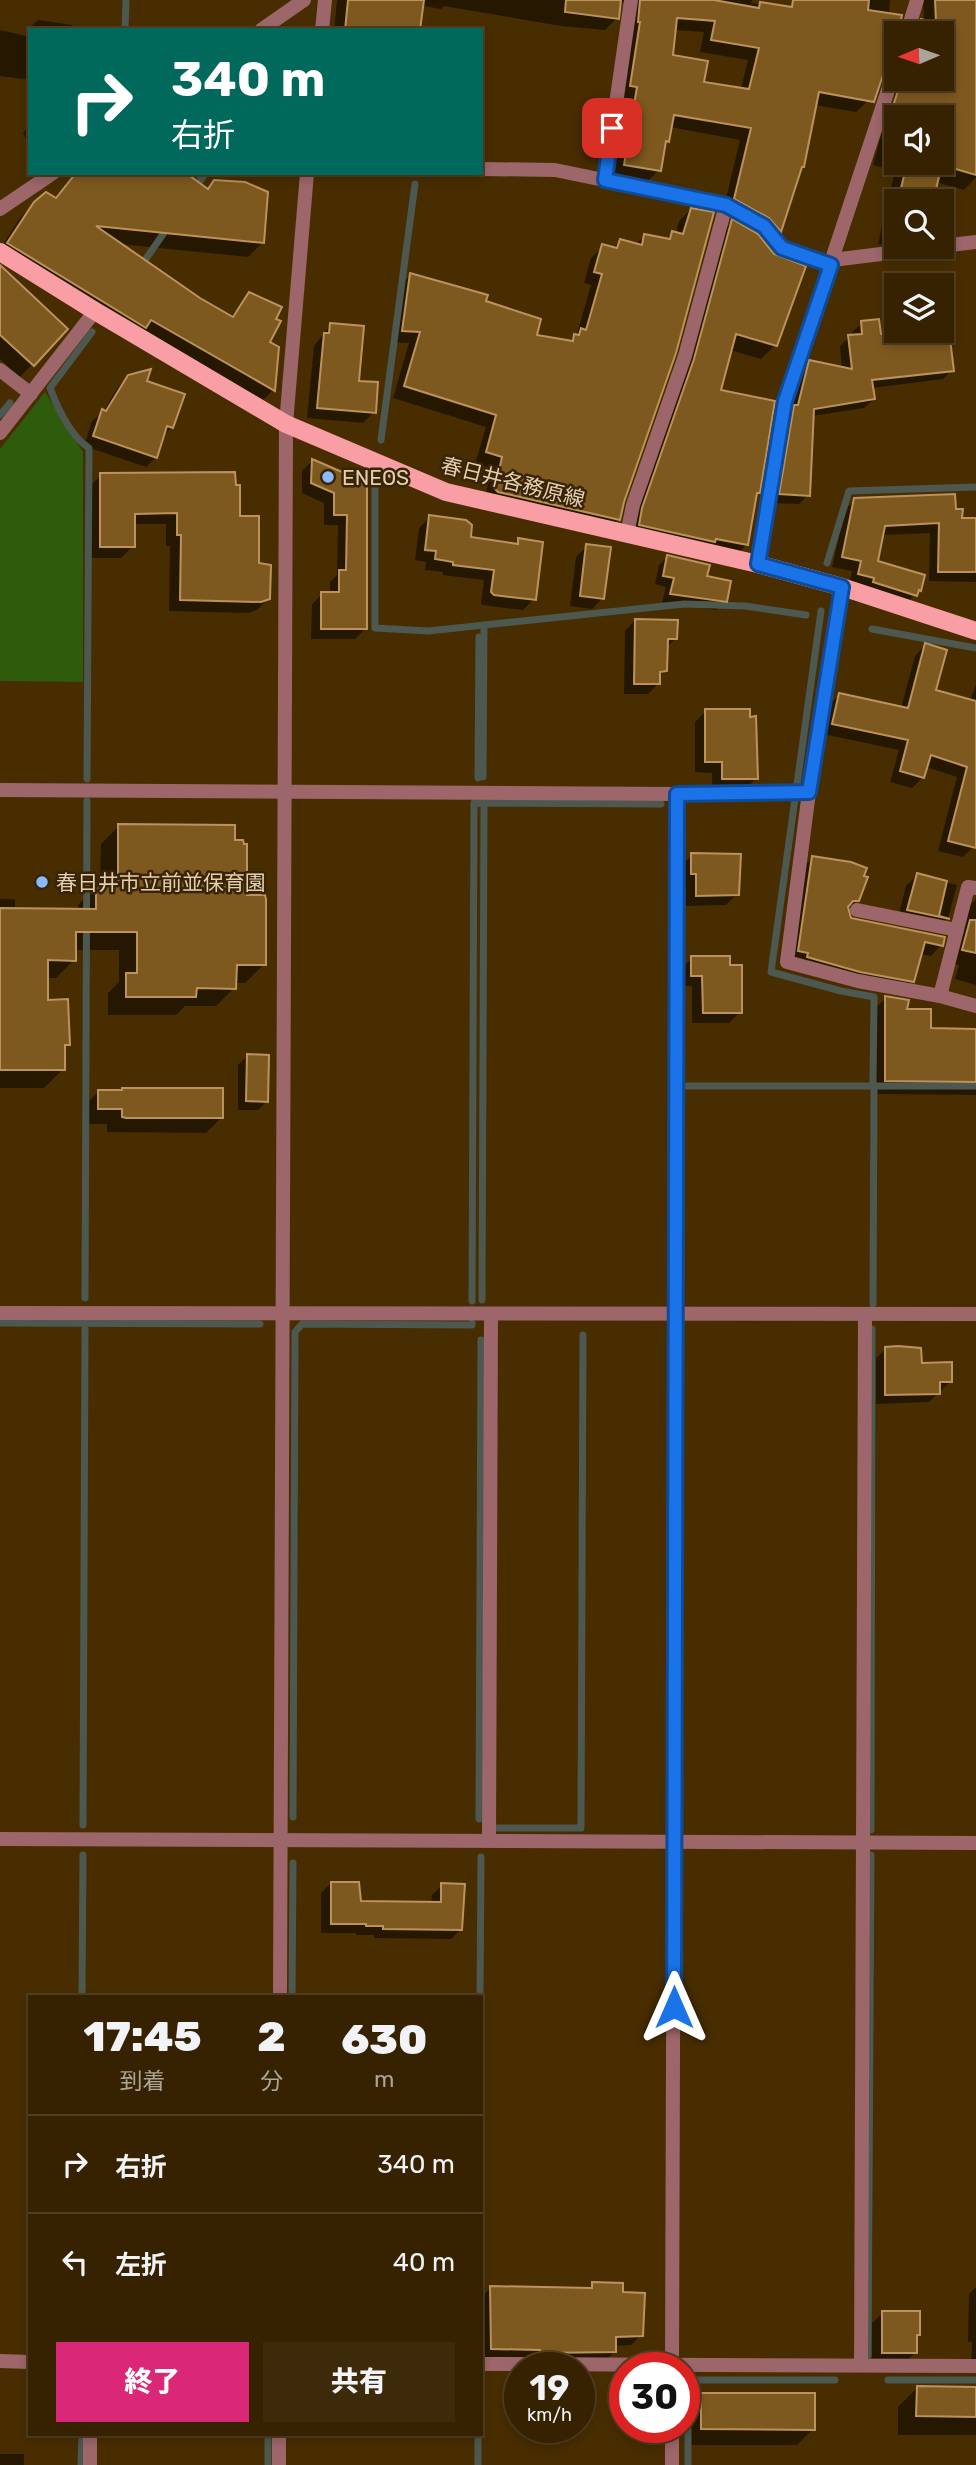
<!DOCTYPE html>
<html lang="ja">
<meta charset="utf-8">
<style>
:root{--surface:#362200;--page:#3d2a0a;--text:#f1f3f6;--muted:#aaa499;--line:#503f22;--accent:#db2777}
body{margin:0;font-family:Rubik,"Noto Sans JP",sans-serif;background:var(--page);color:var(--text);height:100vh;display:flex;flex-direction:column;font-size:26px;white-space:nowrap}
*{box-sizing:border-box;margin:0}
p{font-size:23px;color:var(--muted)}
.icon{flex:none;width:38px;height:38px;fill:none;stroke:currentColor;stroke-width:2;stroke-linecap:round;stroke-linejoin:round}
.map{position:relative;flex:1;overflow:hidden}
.drawer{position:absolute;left:28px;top:1995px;width:455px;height:441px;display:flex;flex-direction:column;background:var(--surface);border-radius:0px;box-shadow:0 4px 10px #0003,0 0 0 2px var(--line)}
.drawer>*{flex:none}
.banner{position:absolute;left:28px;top:28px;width:455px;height:147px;border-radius:0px;box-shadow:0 4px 10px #0003,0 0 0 2px var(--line);background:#00695c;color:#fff;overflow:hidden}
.needle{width:46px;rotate:268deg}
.controls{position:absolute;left:884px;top:21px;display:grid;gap:14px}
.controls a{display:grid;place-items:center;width:70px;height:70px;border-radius:0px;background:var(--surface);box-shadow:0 4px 10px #0003,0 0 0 2px var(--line);font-size:35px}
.speed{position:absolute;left:504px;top:2352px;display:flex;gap:14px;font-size:35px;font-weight:700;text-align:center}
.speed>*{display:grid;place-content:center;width:91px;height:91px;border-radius:50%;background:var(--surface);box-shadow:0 4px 10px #0003,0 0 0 2px var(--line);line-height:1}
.speed small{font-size:18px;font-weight:400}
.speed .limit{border:10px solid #d22;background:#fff;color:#111}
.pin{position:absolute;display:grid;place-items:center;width:60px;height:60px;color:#fff;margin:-30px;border-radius:14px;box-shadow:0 4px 10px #0006}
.me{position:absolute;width:77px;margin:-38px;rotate:0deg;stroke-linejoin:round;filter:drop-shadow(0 0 5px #0008)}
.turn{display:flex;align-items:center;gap:24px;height:147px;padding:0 28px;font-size:32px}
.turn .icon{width:91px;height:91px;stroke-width:2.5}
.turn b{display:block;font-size:49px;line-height:60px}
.eta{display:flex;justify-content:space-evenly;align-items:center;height:119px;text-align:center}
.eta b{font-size:42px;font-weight:800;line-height:49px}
.primary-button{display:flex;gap:14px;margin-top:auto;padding:14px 28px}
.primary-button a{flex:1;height:80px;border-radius:0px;background:var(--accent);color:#fff;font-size:28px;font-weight:800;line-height:80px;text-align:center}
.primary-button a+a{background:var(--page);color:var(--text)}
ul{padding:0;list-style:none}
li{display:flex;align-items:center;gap:21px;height:98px;padding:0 28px;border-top:2px solid var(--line)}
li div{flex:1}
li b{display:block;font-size:26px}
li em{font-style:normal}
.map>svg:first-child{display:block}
</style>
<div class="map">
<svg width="976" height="2465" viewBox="0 0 976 2465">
<rect width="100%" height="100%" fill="#482d00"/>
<path fill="#2f5b0c" d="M45,392L83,452V682L0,681V449Z"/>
<g fill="#0007" fill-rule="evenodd">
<path d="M337,0H752L751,3L812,12V0H890L889,14L900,16L896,33V79H942V33H910L922,21L924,22L923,0H976V92L894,81L892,72L882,68L868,101L856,112L814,105L799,169L780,231L768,242L757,229L723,211L740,140L670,127L668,141L663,145L659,170L647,182L613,176L626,98L619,97L624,3H620L617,18L605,30L561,26L444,6L441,9L424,6L418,30H334ZM674,30L704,32L700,52L748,60L741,89L702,83L671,56Z"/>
<path d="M38,20L72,25L71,30H30V80L0,76V30L26,36L27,30Z"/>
<path d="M295,26L301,30H287L289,28Z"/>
<path d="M903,95L976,115V177L964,190L936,182L931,201H896V247L908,251L878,244L895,171L873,165L888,109ZM896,117H942V163H896Z"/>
<path d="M30,126V145L23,133Z"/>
<path d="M77,173L207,190L215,182L262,243L248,257L119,244L199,299L230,317L250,295L268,343L278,348L273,390L259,404L0,249L20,218L36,203L54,199Z"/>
<path d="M691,209L618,520L607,531L484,501L492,468L475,464L486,427L393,398L409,343L391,342L399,286L411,275L484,303L534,336L569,342L577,334L591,285L584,283L591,258L603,246L612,249L620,241L635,245L645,236L666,240L673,233L676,234L679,221Z"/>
<path d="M732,222L773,256L804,267L775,345L761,359L730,350L719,392L758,492L755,496L747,544L733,558L626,538L719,235Z"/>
<path d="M0,267L66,329L20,377L0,359Z"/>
<path d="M862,323L879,336L919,331H942V328L946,327L952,370L943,379L872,388L874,399L864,408L812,416L808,495L799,504L771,503L800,371L809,362L842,369L840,346L849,337L853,336L852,332Z"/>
<path d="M331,324L374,412L363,423L307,418L314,346Z"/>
<path d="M129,377L182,395L171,428L162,437L156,457L146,467L84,446L92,421L103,412L118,387Z"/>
<path d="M312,461L349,477L365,629L355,639H311L312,604L322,594H330V582L337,575L338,525H324V503L302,493V471Z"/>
<path d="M101,475L239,518L269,598L257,610L248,613L169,611L170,546H166V524H133V546L121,558H89V487Z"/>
<path d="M855,500L954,511L960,520H976V582L929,581L930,533L882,535L876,562L919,590L905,605L849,584L852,571L832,567L845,510Z"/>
<path d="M430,517L469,539L514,545L519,540L534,599L523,610L482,605L481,603L484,580L443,575V572L425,570L426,562L415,560L419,528Z"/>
<path d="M587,546L603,598L592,609L570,606L576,557Z"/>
<path d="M667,557L725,601L716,610L662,602L666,587L655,584L659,565Z"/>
<path d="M635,620L676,638L666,648L665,670L659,677V683L648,694H624L625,631Z"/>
<path d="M925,645L934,691L970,701L976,684V836L973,847L963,857L938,851L957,777L926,767L923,777L912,788L890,782L899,750L823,734L829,705L839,695L901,708L915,656Z"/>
<path d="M706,711L756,779L745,789H712V773L695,772V722Z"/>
<path d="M119,826L233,841L264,964L245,983H234V988L216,1006H185L176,1015H108V993L119,982V950H74V960L56,978H46V1001L68,1044L63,1049V1069L44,1088H0V899H15V910H78V905L97,886H100L101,844Z"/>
<path d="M692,855L737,894L726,905L686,906V884H681V866Z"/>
<path d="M812,858L857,900L847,910L850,919L941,945L931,956L920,954L913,981L902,991L788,961L802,869Z"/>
<path d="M917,875L957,885L948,918L937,929L897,921L906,886Z"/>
<path d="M976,899V985L955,979L959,965L950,963L963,913Z"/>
<path d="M692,958L740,1012L729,1023H692V986H681V969Z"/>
<path d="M886,998L929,1030L976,1031V1095L872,1094V1011Z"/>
<path d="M247,1056L267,1101L258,1110H238V1065Z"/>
<path d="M99,1091L221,1118L206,1133L107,1132V1124H84L83,1107Z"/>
<path d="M886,1349L921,1365L950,1382L929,1402L876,1404V1358Z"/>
<path d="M331,1883L359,1903L431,1904L432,1895L442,1885L461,1929L451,1939L374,1938V1935H356V1933H321V1893Z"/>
<path d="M593,2284L621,2294L641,2335L631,2345L614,2346V2352L605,2361L482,2358L481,2297L491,2288L588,2289Z"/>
<path d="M976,2287V2370H971L972,2342H968L969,2294Z"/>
<path d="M883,2313L918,2335L915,2338V2353L904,2363H872V2323Z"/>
<path d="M917,2388H976V2435H898V2407Z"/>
<path d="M702,2395L813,2429L797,2445H685V2411Z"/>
<rect x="0" y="2454" width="24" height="11"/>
</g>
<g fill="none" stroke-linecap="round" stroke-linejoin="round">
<g stroke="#4c5850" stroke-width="7">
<path d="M125,30L126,0"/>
<path d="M195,188L203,177L197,173"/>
<path d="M141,266L168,227"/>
<path d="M0,415L10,403"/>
<path d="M381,440L415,184"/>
<path d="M375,488V628L428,631L684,604L745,606L806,615"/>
<path d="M827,563L849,491L976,487"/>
<path d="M821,611L771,972L841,991L874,997L873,1084"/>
<path d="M872,629L976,648"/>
<path d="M483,777L484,625"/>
<path d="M478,778L479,637"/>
<path d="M87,779L89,448C70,436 58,409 50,388L92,332"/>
<path d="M686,1086H976"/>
<path d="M85,1298L87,801"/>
<path d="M482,1300L484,806"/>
<path d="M472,1301L474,803L661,804"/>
<path d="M873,1304L874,1089"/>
<path d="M0,1323L260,1324"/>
<path d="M293,1817L295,1332L302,1324L472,1325V1323"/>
<path d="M479,1819L481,1340"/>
<path d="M83,1825L85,1329"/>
<path d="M495,1828H581L583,1335"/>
<path d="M871,1830L872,1329"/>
<path d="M82,1997L83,1855"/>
<path d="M292,1997L293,1863"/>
<path d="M480,1997L481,1857"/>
<path d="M868,2355L871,1855"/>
<path d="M888,2380H976"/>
<path d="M81,2465L82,2434"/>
<path d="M268,2465V2434"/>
<path d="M478,2465V2434"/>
<path d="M688,2465V2380H835"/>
</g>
</g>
<g fill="#7e591f" stroke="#bb935b" stroke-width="2" fill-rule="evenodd">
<path d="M348,0H424L420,30H345Z"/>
<path d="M566,0H621L619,19L565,12Z"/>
<path d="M640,0H714L759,8L760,2L792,7L793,0H869L868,10L902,15L898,33H889L884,72L874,102L819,92L804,167H802L781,232L769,218L734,199L751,128L674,115L669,142L666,141L661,171L624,165L637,87L630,86L640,22H638ZM677,18L715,21L711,40L759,48L749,89L704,82L708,61L673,55Z"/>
<path d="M935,0H976V175L942,165L933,201H898L907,163H942V117H895L898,107L893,106L902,79H942V33H917L921,19L936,23Z"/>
<path d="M76,173H186L208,189L214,180L245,182L268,192L264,243L96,226L200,298L233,317L249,292L282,307L276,319L281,321L270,342L279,347L275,391L151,320L146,328L7,243L34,202L46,192L56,198Z"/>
<path d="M691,208L714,212L676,353L624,502L620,520L498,492L495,489L502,457L486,452L496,415L404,386L420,332L402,331L410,273L488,295L486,301L541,319L537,335L573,341L574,334L579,335L581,328L586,330L602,274L594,272L602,244L617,248L620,239L642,245L644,234L670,239L672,231L683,234Z"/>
<path d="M732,219L758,234L774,254L806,266L777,346L736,334L721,390L775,401L760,493H757L748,545L716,539L715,542L639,525L642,508L694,359Z"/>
<path d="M0,265L68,329L34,366L0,335Z"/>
<path d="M879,319L881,334L906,331H949L954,371L872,380L875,399L814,409L810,496L779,494L794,405H798L809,360L852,369L848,335L862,334L861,321Z"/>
<path d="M330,323L364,326L359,381L378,382L376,413L317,408L324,333H329Z"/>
<path d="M151,369L147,381L185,394L173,428L167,426L157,458L93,436L102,409L106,411L128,375Z"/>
<path d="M312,459L349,475L367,476V629H321V592H339V570H346L347,515H334V493L311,483Z"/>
<path d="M235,472L236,485H240V516H259V563L271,565L270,599L261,602L180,600L181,535H177V513L135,514V547H100V473Z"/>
<path d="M955,494L956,509H963L962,518H976V572H938L939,523L885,526L878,561L925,575L921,591L919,590L917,596L873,582L874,578L858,574L861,561L842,557L854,498Z"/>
<path d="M429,515L466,520L472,525L471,537L518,544V538L543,542L536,600L494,595L491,592L494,570L453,565V562L435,559L436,551L425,550Z"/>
<path d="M586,544L611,547L604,599L580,596Z"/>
<path d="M667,555L710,565L707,576L731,581L727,602L670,594L674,578L663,576Z"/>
<path d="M635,619L678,620L677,639H668L667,671L660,672V684H634Z"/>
<path d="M925,643L947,650L936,690L976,701V848L948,841L967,767L931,755L924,778L900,771L908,740L832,724L839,693L908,708Z"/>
<path d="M705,709H750V717L756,716L758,779H722V762H705Z"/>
<path d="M118,824L235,825V840H243L244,844H247V895H265L266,899V965H237L236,989L197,988L196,997H126V973H137V932H76V961L48,960V1000L68,999L70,1045H65V1070H0V908L96,909V884H118Z"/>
<path d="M691,853L741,854L739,895L696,896V874H691Z"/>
<path d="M812,856L851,862L867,868L864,876L868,877L859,901H853L848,907L851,918L945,937L943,946L925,942L914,982L860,972L807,957L808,953L798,951Z"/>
<path d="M917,873L947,881L939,916L950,919L907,910Z"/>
<path d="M970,920H976V953L962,950Z"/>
<path d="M691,956H730V965H742V1013H703L702,976H691Z"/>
<path d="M885,996L909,1000L907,1009H931V1028L976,1029V1082L885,1081Z"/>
<path d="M247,1054L269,1055L268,1102L246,1101Z"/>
<path d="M122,1088H223V1118H126L122,1117V1109H98V1090H122Z"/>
<path d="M898,1346L921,1348L922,1363L952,1362V1382H940V1394L885,1395V1347Z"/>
<path d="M331,1882H359L361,1901L441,1902V1883L465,1884L462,1930L383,1929V1926H366V1924H331Z"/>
<path d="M592,2282L623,2283V2292L645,2293L643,2336L616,2337V2352L540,2353V2350L491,2349L490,2286L592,2288Z"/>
<path d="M882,2311H920V2335H917V2353H882Z"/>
<path d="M917,2386L976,2387V2417L916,2416Z"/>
<path d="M701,2393H815V2430L701,2429Z"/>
</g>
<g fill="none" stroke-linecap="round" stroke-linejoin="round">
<g stroke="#9d666a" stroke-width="14">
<path d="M907,33L917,0"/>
<path d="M481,169L555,170L726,205L764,226L782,248L831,265"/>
<path d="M605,180L631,0"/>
<path d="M942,246L976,242"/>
<path d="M832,260L939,247"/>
<path d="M0,370L31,394"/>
<path d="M0,433L95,311"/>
<path d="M627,534L633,505L685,356L726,205"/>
<path d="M758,564L785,401L896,66"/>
<path d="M842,587L809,792L787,962L858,981L940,996L976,1006"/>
<path d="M0,790L677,794L809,792"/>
<path d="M857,910L957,930"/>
<path d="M940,996L968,887L976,888"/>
<path d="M0,1313L976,1314"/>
<path d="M0,1839L976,1843"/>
<path d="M489,1841L491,1315"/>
<path d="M0,2361L30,2362"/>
<path d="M481,2364L976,2366"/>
<path d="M861,2365L865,1314"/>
<path d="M672,2368L677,794"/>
<path d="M90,2465V2434"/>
<path d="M672,2465V2427"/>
</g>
<g stroke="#9d666a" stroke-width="14">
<path d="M261,30L304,0"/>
<path d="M322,30L325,0"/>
<path d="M0,209L53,173"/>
<path d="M280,1997L286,424L307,173"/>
<path d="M279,2465V2434"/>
</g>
<path stroke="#f89ea4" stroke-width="18" d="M0,252L95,311L286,424L446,492L758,564L842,587L976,631"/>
</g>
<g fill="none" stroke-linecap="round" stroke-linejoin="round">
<g stroke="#114b97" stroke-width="18">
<path id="route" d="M612,128L605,180L726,205L764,226L782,248L831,265L785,401L758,564L842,587L809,792L677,794L674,2007"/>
</g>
<use href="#route" stroke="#1a73e8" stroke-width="12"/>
</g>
<g fill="#88bafc" stroke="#392506" stroke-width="2.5">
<circle cx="328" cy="477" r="7"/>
<circle cx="42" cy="882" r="7"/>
</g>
<g text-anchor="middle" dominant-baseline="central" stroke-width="5" stroke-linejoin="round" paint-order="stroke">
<g font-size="21" fill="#e4cfb3" stroke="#392506" text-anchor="start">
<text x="342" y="477">ENEOS</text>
<text x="56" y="882">春日井市立前並保育園</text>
</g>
<g font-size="21" fill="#e4cfb3" stroke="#392506">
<text transform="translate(513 482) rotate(14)">春日井各務原線</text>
</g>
</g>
</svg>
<div class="controls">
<a><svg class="needle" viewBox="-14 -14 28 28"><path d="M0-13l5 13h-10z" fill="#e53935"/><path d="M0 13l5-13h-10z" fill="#aaa499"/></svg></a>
<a><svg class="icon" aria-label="sound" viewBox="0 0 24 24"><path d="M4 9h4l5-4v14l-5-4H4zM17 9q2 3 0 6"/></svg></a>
<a><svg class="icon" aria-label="search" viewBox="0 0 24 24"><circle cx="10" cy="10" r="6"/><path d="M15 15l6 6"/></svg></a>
<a><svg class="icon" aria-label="layers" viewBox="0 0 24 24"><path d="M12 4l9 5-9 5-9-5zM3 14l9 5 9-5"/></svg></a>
</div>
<div class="speed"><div>19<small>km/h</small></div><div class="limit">30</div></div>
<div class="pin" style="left:612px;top:128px;background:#d93025"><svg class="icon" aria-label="arrive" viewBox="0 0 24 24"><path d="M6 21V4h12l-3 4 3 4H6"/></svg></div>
<svg class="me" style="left:674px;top:2007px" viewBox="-20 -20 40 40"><path d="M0-17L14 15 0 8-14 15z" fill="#1a73e8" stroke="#fff" stroke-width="4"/></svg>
<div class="banner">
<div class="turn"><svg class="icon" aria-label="right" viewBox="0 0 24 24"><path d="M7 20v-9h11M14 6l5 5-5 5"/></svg><div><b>340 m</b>右折</div></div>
</div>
<section class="drawer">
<div class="eta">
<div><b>17:45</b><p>到着</p></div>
<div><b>2</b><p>分</p></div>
<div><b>630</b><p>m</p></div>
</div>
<ul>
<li><svg class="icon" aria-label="right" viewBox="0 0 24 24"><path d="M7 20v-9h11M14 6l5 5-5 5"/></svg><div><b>右折</b></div><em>340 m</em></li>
<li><svg class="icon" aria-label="left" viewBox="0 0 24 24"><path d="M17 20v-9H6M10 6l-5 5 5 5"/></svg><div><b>左折</b></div><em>40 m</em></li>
</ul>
<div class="primary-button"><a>終了</a><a>共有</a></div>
</section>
</div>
